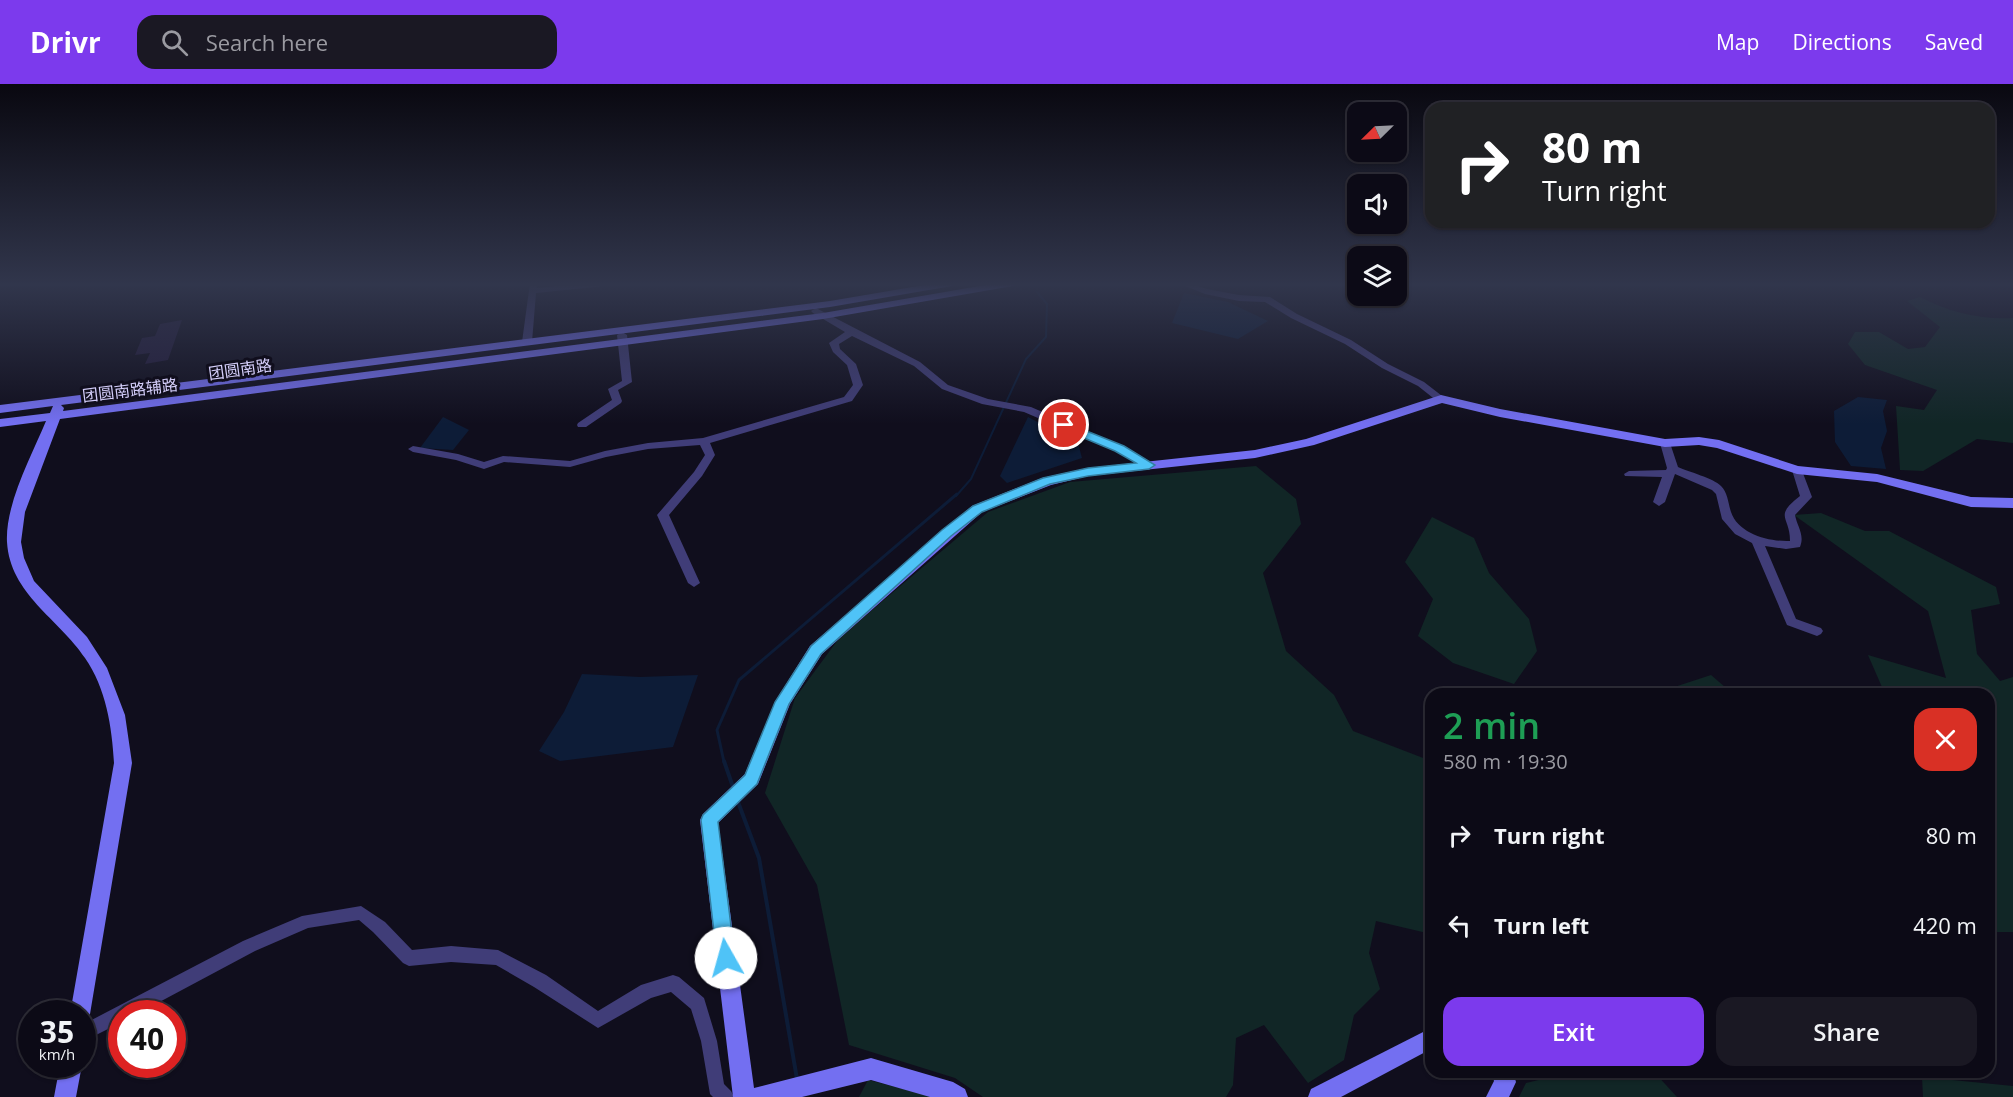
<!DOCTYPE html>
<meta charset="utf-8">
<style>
:root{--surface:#0c0a16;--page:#1a1823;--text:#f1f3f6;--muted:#9a9aa1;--line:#2c2b35;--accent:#7c3aed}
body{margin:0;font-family:"Open Sans","Noto Sans SC",sans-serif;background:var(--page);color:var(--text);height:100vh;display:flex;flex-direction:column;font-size:22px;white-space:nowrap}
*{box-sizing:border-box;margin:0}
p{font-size:20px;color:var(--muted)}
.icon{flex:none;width:33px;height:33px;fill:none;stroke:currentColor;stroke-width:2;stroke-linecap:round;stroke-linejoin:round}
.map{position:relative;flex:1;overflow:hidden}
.drawer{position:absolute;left:1425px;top:604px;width:570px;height:390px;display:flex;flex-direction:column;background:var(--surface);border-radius:18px;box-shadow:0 2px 4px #0004,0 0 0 2px var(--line)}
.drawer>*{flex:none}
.guide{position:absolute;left:1425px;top:18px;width:570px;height:126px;border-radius:18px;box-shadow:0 2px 4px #0004,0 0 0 2px var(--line);background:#202124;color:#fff;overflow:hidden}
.needle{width:39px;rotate:246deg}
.buttons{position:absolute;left:1347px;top:18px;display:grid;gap:12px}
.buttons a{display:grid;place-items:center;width:60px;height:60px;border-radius:12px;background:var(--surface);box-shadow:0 2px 4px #0004,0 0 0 2px var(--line);font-size:30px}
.speed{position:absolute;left:18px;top:916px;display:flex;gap:12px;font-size:30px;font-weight:700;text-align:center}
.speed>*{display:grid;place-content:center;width:78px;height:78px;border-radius:50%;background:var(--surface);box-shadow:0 2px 4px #0004,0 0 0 2px var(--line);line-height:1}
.speed small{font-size:15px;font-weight:400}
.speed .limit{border:9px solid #d22;background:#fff;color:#111}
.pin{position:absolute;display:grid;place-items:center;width:51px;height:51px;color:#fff;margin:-26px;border:3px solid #fff;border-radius:50%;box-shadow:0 2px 6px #0007}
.me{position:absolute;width:66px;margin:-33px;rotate:353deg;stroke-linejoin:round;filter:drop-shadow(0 0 4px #0008)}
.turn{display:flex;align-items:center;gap:21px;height:126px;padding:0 18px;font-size:27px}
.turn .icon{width:78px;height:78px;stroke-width:2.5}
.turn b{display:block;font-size:42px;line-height:51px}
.round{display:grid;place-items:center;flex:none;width:63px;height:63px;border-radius:18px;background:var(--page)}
.summary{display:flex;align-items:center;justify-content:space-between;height:102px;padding:0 18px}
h1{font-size:36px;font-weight:600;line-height:45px;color:#1e9e55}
.cta{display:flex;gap:12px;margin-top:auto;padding:12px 18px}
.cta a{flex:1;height:69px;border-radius:18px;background:var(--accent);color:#fff;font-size:24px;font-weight:600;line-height:69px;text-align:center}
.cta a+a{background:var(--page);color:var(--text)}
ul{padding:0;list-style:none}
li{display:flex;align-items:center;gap:18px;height:90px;padding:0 18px}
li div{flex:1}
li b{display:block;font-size:22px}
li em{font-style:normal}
header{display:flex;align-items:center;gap:36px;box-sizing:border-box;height:84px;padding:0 30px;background:var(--accent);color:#fff}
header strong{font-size:28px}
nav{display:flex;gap:33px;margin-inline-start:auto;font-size:21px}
.search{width:420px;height:54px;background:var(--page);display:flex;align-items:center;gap:15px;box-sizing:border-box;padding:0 21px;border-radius:18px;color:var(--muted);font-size:22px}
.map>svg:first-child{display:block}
</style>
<header>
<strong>Drivr</strong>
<div class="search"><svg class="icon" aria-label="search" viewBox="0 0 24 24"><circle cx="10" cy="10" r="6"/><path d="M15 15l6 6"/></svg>Search here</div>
<nav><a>Map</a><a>Directions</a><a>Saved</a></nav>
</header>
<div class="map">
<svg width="2013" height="1013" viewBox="0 0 2013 1013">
<rect width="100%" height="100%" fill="#100e1d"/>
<g fill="#112626">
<path d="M1920,213C1949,228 1980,236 2013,234V359L1977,355L1923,387L1900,386L1896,322L1924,326L1937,306L1865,281L1848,260L1855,248H1879L1908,265L1925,263L1940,243L1907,217Z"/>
<path d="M1256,382L1296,415L1301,440L1263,489L1286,567L1334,611L1353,647L1431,677V850L1376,837L1369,869L1380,905L1354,931L1344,976L1308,999L1264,941L1236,954L1233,1001L1226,1013H983L955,994L849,961L817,801L765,709L795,614L840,553L988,428L1070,398Z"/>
<path d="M1821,429L1865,447H1889L1996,503L2000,520L1971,526L1977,570L2000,597L2013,593V848H1989V610H1885L1868,571L1946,594L1928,527L1794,431Z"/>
<path d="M1432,433L1474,454L1489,489L1529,535L1537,567L1514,600L1453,579L1418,552L1433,515L1405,478Z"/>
<path d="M1711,591L1733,610H1653Z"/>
<path d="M1572,988L1655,989L1677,1013H1519L1526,999Z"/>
<path d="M1922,993L2013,1002V1013H1923Z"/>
<path d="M868,996L935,1013H859Z"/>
</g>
<g fill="#0d1c37">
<path d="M1184,209L1228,218L1268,237L1238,255L1172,239Z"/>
<path d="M1858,313L1887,316L1883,327L1887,347L1881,364L1886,385L1851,382L1835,358L1834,327Z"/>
<path d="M443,333L469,346L453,366L420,364Z"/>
<path d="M1028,333L1078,359L1082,374L1007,399L1000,392Z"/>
<path d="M582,590L640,593L698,591L673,663L560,677L539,667L564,628Z"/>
</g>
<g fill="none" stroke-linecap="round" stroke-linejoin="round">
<path stroke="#0d1c37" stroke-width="2" d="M956,412L971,395L1026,275L1046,253L1047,220L1037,208"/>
<path stroke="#0d1c37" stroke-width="3" d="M724,678L717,646L739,596L957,410"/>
<g stroke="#0d1c37" stroke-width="4">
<path d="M724,677L734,706"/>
<path d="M738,718L759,774L797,995"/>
</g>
</g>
<path fill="#231c3c" d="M182,236L168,276L145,280L150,269L135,271L142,254L155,252L160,240Z"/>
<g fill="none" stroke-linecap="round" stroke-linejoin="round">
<g fill="#403d78" fill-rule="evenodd">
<path d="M530,199H536L537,204L585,199H609L605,202L536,209L532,258L527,261L522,258Z"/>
<path d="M1178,199H1189L1207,205L1239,211L1270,213L1297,230L1351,256L1388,280L1424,298L1446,315L1445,317H1437L1418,302L1382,284L1345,260L1291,234L1265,218L1239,217L1205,210Z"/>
<path d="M816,224L920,278L948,301L988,315L1031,323L1123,363L1154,381L1153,383H1145L1115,367L1024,328L982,320L942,305L914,282L852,252L839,260L840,265L856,280L863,301L852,317L710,359L715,371L702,392L669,431L700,499L694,503L688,499L657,431L694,388L705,371L700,361L648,365L606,373L570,383L504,378L484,385L456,376L413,368L408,365L413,362L458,370L484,378L503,372L570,377L605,367L648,359L703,354L844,313L853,301L847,281L833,268L829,259L845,248L813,229L811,227Z"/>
<path d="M622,248L627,251L632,298L618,306L622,317L621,319L586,343H578L577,341L578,339L612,316L608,305L622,297L617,251Z"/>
<path d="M1665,356L1670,359L1678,383C1689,388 1713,394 1721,402C1728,409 1728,419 1731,428C1738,450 1770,458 1790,457C1790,432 1773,433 1800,412L1792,386L1797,383L1801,384L1812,413L1795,431C1797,442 1805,451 1800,463L1786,465L1765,462L1796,535L1821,544L1823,547L1821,550L1817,552L1787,541L1752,459L1735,450L1722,435L1716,410L1712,406L1675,390L1665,418L1659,422L1653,418L1662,393L1625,392L1624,390L1629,387L1666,386L1667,384L1660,359Z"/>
<path d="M361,822L385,838L412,866L451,862L498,866L546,891L598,927L641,901L673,891L679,893L704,914L717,957L724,1000L731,1007L734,1013H713L710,1010L701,957L691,925L671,908L651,914L598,944L534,903L496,881L451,878L409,882L403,879L373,848L359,836L308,844L255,867L137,930H122V938L82,958V941L243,857L302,832Z"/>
</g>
<g fill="#736ff1" fill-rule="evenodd">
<path d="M936,199H957L952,202L830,223L61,321L64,324L63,327L823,229L997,199H1018L1013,202L823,235L60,335L25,428L21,458L24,474L34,497L87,553L107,584L125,631L132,679L90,930L87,937L82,939V930H70L114,679C112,643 106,604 85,574C59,535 10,510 7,458C5,420 32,371 46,337L0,343V335L50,329L53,322L0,329V321L830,217Z"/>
<path d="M1441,311L1500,325L1665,355L1699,353L1719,356L1798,382L1877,390L1971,413L2013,414V424L1971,423L1877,398L1797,390L1717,364L1699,361L1665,363L1500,333L1442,319L1314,361L1255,374L1088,392L1051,401L982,428L822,570L790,620L758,700L718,739L754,1004L871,974L953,998L965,1005L968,1013H930L871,996L802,1013H733L700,736L703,730L745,690L775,618L810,562L972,422L1042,394L1088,384L1255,366L1306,355Z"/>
<path d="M1431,944V965L1341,1013H1308L1311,1005Z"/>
<path d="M60,981H82L76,1013H54Z"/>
<path d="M1491,988H1513L1516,998L1509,1013H1486L1494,997Z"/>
</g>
</g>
<linearGradient id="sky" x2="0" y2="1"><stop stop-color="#090810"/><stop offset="0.59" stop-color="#31364c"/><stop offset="1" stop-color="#31364c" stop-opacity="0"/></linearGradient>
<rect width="2013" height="340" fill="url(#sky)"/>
<path fill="#4fc3f7" stroke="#337fa1" stroke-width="1.5" d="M1064,338L1124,362L1155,381L1149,385L1088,392L1050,400L982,428L951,452L821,570L789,620L757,700L718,738L735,874L733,880L726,883L720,880L717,874L701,736L703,731L745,691L775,618L811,562L942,446L973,422L1043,394L1088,384L1136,379L1115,367L1060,344V339Z"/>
<g text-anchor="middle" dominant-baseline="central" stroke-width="6" stroke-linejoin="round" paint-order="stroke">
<g font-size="16" fill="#d4cefa" stroke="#100e1d">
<text transform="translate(240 285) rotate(-8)">团圆南路</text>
<text transform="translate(130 306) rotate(-7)">团圆南路辅路</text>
</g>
</g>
</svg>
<div class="buttons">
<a><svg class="needle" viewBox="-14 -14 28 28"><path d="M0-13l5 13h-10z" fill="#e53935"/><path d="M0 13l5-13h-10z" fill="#9a9aa1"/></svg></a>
<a><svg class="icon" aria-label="sound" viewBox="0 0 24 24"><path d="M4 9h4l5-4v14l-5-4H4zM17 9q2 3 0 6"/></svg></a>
<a><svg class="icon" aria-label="layers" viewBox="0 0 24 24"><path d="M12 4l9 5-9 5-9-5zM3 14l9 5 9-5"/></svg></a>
</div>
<div class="speed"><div>35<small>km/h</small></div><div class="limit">40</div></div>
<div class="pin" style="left:1064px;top:341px;background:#d93025"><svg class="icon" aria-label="arrive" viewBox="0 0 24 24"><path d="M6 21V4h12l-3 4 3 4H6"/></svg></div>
<svg class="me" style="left:726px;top:874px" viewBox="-20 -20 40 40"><circle r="19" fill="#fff"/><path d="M0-13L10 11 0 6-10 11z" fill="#4fc3f7"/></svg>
<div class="guide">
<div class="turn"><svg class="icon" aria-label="right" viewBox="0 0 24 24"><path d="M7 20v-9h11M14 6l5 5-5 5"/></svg><div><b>80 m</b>Turn right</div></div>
</div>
<section class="drawer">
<div class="summary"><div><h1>2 min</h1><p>580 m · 19:30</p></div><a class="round" style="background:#d93025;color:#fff"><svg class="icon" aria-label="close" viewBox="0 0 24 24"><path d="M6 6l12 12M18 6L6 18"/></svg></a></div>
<ul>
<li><svg class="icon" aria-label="right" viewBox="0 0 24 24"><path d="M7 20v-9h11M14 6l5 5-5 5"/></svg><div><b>Turn right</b></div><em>80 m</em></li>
<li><svg class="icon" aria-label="left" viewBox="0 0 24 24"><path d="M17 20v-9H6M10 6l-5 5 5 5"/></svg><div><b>Turn left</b></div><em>420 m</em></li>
</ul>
<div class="cta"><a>Exit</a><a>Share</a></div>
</section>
</div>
